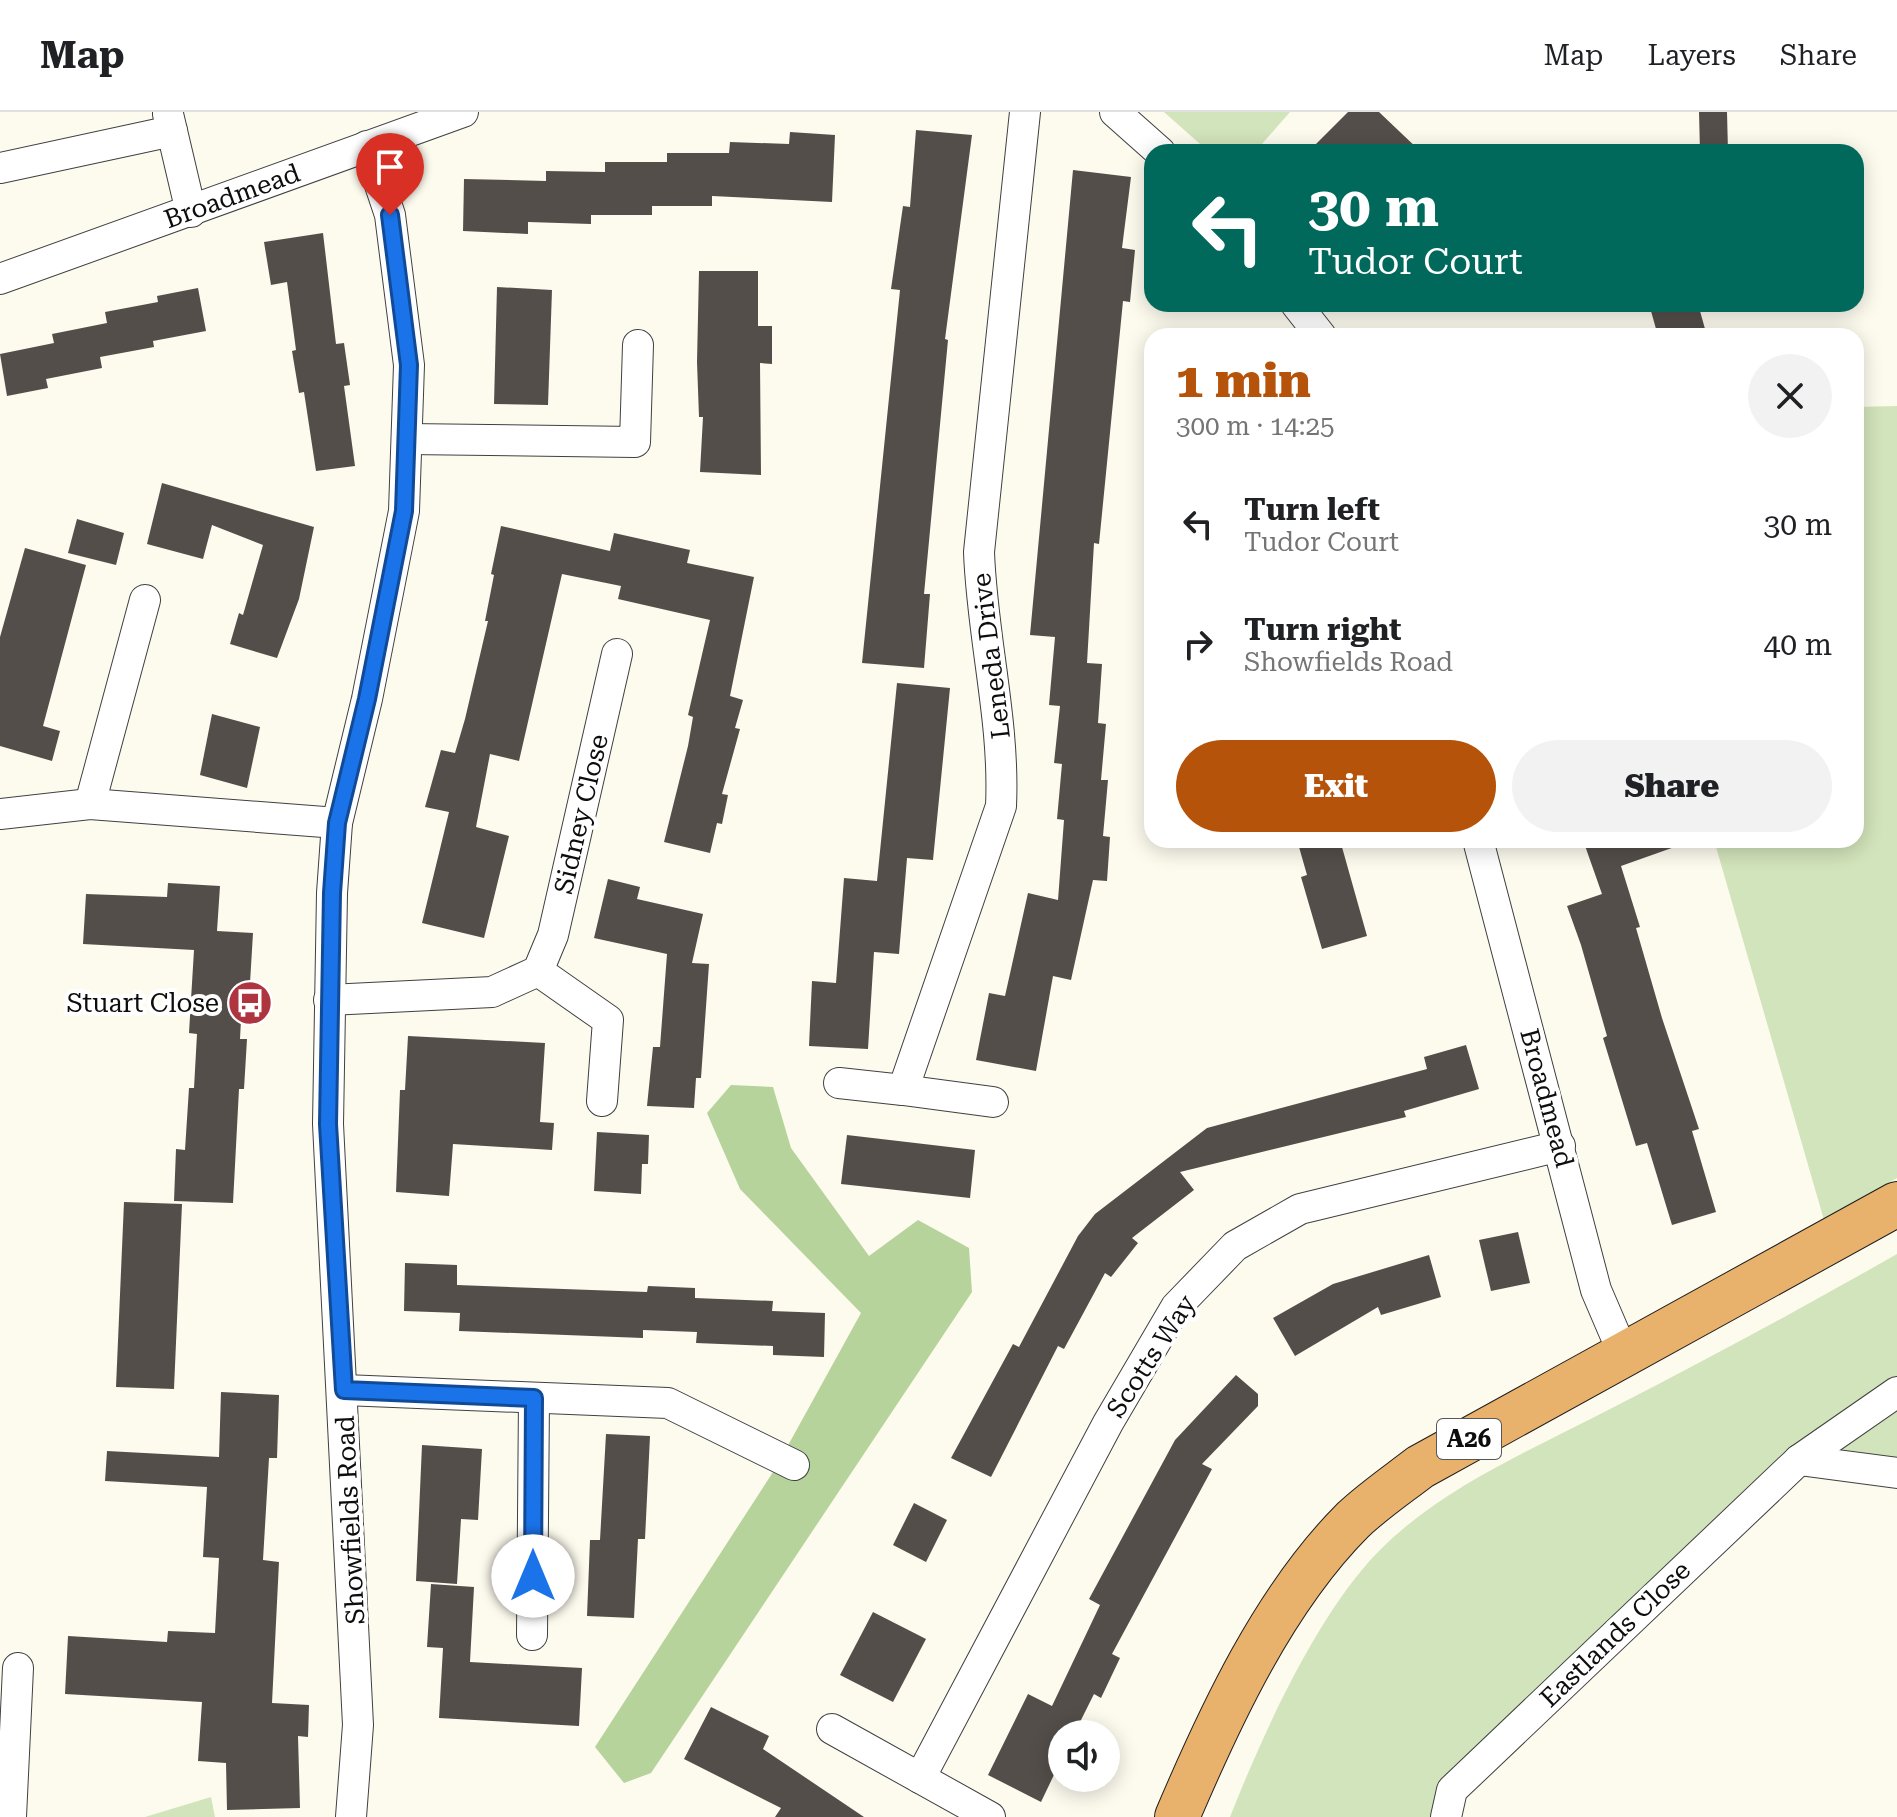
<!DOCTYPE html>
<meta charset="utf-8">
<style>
:root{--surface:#fff;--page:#f2f2f2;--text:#202124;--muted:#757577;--line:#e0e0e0;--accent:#b45309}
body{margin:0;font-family:"Roboto Serif",serif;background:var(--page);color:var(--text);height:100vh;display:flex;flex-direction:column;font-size:30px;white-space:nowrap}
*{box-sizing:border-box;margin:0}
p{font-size:26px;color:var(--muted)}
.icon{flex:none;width:44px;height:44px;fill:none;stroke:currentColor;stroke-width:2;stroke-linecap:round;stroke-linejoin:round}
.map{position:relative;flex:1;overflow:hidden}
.side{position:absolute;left:1144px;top:216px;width:720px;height:520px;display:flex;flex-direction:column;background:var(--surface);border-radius:24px;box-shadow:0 4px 20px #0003}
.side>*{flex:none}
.guide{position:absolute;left:1144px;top:32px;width:720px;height:168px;border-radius:24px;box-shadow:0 4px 20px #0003;background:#00695c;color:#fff;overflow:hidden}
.controls{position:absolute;left:1048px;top:1608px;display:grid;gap:16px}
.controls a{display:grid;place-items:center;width:72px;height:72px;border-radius:50%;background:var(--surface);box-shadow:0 4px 20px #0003;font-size:40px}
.pin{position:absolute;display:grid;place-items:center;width:68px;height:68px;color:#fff;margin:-82px -34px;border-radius:50% 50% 50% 0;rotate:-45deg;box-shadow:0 0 8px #0007}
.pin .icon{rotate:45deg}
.me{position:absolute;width:88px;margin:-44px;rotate:0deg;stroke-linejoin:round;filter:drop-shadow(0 0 6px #0008)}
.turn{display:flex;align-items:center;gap:28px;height:168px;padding:0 32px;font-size:36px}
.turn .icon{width:104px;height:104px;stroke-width:2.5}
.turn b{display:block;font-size:56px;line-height:68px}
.round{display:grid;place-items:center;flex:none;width:84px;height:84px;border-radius:42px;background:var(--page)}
.head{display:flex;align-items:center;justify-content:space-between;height:136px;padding:0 32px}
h1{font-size:48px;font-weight:800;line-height:60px;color:var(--accent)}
.cta{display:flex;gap:16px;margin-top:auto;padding:16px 32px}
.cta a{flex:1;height:92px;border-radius:48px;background:var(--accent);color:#fff;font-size:32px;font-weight:800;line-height:92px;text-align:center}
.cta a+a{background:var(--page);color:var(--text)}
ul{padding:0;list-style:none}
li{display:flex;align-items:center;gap:24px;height:120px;padding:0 32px}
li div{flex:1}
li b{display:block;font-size:30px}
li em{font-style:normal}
header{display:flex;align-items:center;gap:48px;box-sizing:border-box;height:112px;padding:0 40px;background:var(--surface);border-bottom:2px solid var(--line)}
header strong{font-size:38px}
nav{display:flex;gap:44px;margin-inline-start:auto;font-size:28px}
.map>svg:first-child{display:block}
</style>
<header>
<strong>Map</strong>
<nav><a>Map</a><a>Layers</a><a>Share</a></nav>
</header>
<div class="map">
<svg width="1897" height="1705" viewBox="0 0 1897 1705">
<rect width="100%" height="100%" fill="#fdfaee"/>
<g fill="#d2e4bb">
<path d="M1164,0H1290L1255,40H1209Z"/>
<path d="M1897,294V1066L1824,1108L1714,728H1856V295Z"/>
<path d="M1897,1142V1356L1806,1345L1432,1705H1230C1262,1624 1316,1504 1377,1441C1441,1375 1534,1337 1614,1295C1710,1246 1804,1195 1897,1142Z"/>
<path d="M211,1685L215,1705H145Z"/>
</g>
<path fill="#b7d39c" d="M731,973L773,975L791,1036L869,1144L918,1108L969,1136L972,1180L651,1661L624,1671L595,1635L775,1357L861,1201L740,1077L707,1001Z"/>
<g fill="#544e4a">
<path d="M1348,0H1379L1421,40H1308Z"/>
<path d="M1699,0H1727L1728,40H1700Z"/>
<path d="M916,18L972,23L945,227L948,228L924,482H930L924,556L862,551L900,178L891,177L903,94L910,95Z"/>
<path d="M790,20L835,23L832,90L712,84V94H652V103H591V112L528,110V122L463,119L464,67L546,69V59L605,60V50H667V41H729L730,30L789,32Z"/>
<path d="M1073,58L1131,65L1122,136L1135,138L1130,190L1123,189L1099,432L1094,431L1087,551L1102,552L1098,611L1106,612L1101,668H1108L1103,724L1110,725L1107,769L1093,768L1071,868L1053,864L1036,959L976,948L989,881L1005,884L1028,781L1058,788L1064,708L1057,707L1062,652L1054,651L1060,594L1049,593L1055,525L1030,523Z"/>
<path d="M323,121L336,232L344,231L350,273L344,274L355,354L316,359L304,280L299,281L292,239L296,238L287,170L271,173L264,130Z"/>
<path d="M699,159H758V214H772V252L760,251L761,363L700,360L703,305H699L697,250Z"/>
<path d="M497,175L552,178L548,293L494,292Z"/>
<path d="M198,176L206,219L153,229L154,235L100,245L102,256L46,267L48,276L7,284L0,242L54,231L52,222L107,211L105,200L158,190L157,184Z"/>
<path d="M1649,192H1698L1707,224H1658Z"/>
<path d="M162,371L314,415L299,487L277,546L230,532L239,501L243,503L263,433L212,413L203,447L147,432Z"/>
<path d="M77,407L124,421L116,453L68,441Z"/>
<path d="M501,414L610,439L614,421L690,438L687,451L754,465L730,584L743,588L735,616L740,617L722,682L728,683L722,712L717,711L710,741L664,730L688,634L693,605L688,603L710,508L618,487L621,474L562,462L519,649L490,642L476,715L509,724L484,826L422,811L449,700L425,695L441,638L455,641L465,607L488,509H485L494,463L491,462Z"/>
<path d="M25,436L86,453L43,614L60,619L52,649L0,634V525Z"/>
<path d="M897,571L950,576L933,748L907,746L899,842L874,840L868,937L809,934L812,869L836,871L844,766L877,769Z"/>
<path d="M212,602L260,615L247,676L200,663Z"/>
<path d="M1297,728H1340L1367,824L1322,837L1301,765L1307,763Z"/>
<path d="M1583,728H1682L1683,732L1621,754L1640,815L1636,816L1662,906L1699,1017L1692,1019L1716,1100L1672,1113L1647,1031L1636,1034L1603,926L1607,924L1581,833L1567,794L1602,782Z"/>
<path d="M608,767L640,775L637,787L703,802L692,851L709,852L701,966H696L694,996L647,994L653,935H660L667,842L594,826Z"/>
<path d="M168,771L220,774L217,819L253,821L250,871L243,870L240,927H247L244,977H239L233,1091L174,1089L176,1037L185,1038L189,976H194L197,922L189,921L194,838L83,832L86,782L167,785Z"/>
<path d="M408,924L545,931L540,1010L554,1011L552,1038L453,1032L449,1084L396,1080L400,978H405Z"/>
<path d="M1466,933L1479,977L1404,999L1406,1005L1180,1060L1194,1078L1132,1126L1138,1131L1111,1165L1105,1161L1064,1237L1058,1234L991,1365L951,1346L1013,1232L1019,1235L1078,1124L1095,1102L1207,1016L1427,957L1424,945Z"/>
<path d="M597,1020L649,1023L648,1052H642L641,1082L594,1079Z"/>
<path d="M847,1023L975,1038L970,1086L841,1072Z"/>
<path d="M124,1090L182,1092L174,1277L116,1275Z"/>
<path d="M1518,1120L1530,1171L1491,1179L1479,1128Z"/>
<path d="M1429,1143L1441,1185L1381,1203L1378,1195L1295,1244L1273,1206L1333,1172Z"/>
<path d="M405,1151L457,1153V1173L647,1180L648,1174L695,1176V1186L773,1189L772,1199L825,1201L824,1245L773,1243V1234L696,1231L697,1220L643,1218V1226L459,1219L460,1201L404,1199Z"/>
<path d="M1236,1263L1258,1282V1294L1202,1352L1212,1357L1112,1542L1120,1546L1101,1586L1094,1582L1074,1622H1062V1646L1041,1690L988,1663L1028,1582L1052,1594L1100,1493L1089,1487L1175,1328Z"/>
<path d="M221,1280L279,1283L277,1346H269L263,1448L279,1450L272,1591L309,1593L308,1625L298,1624L300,1696L227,1698L226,1651L198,1649L202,1590L65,1582L68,1524L167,1530L168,1519L215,1521L219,1446L203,1445L207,1375L105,1369L107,1339L219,1345Z"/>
<path d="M606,1322L650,1324L645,1427H638L634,1506L587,1504L590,1428H600Z"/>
<path d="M422,1333L482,1337L478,1408L461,1407L457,1472L416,1469Z"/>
<path d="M914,1391L947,1408L926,1450L893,1433Z"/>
<path d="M431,1472L474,1475L470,1550L582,1556L579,1614L439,1606L443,1536L427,1535Z"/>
<path d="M873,1500L926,1527L893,1590L840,1563Z"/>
<path d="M711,1595L769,1624L763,1637L864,1705H775L781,1696L684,1647Z"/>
</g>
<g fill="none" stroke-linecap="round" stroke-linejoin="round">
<g stroke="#404040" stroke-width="32">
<g id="minor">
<path d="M1115,0L1160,40"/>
<path d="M168,2L191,100"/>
<path d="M0,56L172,19"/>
<path d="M0,167L463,0"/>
<path d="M1296,192L1321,224"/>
<path d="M407,327L635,330L638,233"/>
<path d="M90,692L145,488"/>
<path d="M0,702L90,692L337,711"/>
<path d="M1478,728L1596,1178L1623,1241"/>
<path d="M538,859L608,908L602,989"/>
<path d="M329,888L492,880L538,859L553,823L617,542"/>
<path d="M839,971L903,978"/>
<path d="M993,990L903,978L1001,694C1005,609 982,525 979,440L1025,0"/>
<path d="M344,1278L668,1291L794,1353"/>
<path d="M1799,1348L1897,1361"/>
<path d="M532,1523L534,1286"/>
<path d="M832,1617L990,1705"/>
<path d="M920,1666L1108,1311L1176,1195L1235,1134L1300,1097L1560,1034"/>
<path d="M11,1705L18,1556"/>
<path d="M351,1705L358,1613L328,1012L332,781L337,711L367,587L404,399L409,253L390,103L367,34"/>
<path d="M1446,1705L1452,1678L1799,1348L1897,1280"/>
</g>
</g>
<g stroke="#1e1e1e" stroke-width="46">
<path id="trunk" d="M1177,1705C1220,1604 1274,1487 1353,1408C1373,1389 1398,1372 1420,1355L1897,1092"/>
</g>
<use href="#minor" stroke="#fff" stroke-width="30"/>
<use href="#trunk" stroke="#e8b16c" stroke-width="44"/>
</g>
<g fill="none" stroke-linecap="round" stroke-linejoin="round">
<g stroke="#114b97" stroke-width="20">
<path id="route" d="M390,103L409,253L404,399L367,587L337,711L332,781L328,1012L344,1278L534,1286L533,1464"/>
</g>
<use href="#route" stroke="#1a73e8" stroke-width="14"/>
</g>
<defs>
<g id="bus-disc" transform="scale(2.3)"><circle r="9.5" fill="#ae343f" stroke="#fff"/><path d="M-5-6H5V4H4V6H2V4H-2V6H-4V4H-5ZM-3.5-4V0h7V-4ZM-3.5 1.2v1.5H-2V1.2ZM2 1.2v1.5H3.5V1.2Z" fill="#fff"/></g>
</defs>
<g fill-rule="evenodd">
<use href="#bus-disc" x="250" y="891"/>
</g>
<g text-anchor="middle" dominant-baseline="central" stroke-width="8" stroke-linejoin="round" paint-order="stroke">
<rect fill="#fff" stroke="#565656" stroke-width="2" x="1437" y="1307" width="64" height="40" rx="6"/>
<g font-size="24" font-weight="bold" fill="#0d0d0d">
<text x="1469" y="1327">A26</text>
</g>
<g font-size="26" fill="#0d0d0d" stroke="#fff">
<text transform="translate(232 84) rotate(-20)">Broadmead</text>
<text transform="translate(991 544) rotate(-97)">Leneda Drive</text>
<text transform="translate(581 702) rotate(-77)">Sidney Close</text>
<text transform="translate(1547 986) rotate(75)">Broadmead</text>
<text transform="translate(1151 1244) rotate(-57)">Scotts Way</text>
<text transform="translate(350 1408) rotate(-93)">Showfields Road</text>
<text transform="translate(1615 1522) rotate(-44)">Eastlands Close</text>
</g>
<g font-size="26" fill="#0d0d0d" stroke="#fff" text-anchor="end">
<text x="219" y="891">Stuart Close</text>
</g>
</g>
</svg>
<div class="controls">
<a><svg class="icon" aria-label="sound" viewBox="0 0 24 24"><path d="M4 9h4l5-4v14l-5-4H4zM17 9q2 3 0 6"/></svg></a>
</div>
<div class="pin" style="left:390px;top:103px;background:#d93025"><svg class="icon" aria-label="arrive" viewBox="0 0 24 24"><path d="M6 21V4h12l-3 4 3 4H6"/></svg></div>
<svg class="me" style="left:533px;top:1464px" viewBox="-20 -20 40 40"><circle r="19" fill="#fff"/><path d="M0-13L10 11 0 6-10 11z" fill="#1a73e8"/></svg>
<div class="guide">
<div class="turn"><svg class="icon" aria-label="left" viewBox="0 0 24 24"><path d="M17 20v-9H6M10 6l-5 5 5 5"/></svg><div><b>30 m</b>Tudor Court</div></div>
</div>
<section class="side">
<div class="head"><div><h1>1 min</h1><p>300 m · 14:25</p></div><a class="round"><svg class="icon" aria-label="close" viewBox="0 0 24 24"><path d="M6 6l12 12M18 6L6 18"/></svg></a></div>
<ul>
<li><svg class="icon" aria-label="left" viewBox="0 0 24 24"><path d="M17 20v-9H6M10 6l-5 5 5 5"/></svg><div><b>Turn left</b><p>Tudor Court</p></div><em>30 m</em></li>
<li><svg class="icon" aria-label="right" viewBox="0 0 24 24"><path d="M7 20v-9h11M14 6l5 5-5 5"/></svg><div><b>Turn right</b><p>Showfields Road</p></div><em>40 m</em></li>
</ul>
<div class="cta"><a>Exit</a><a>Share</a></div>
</section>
</div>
